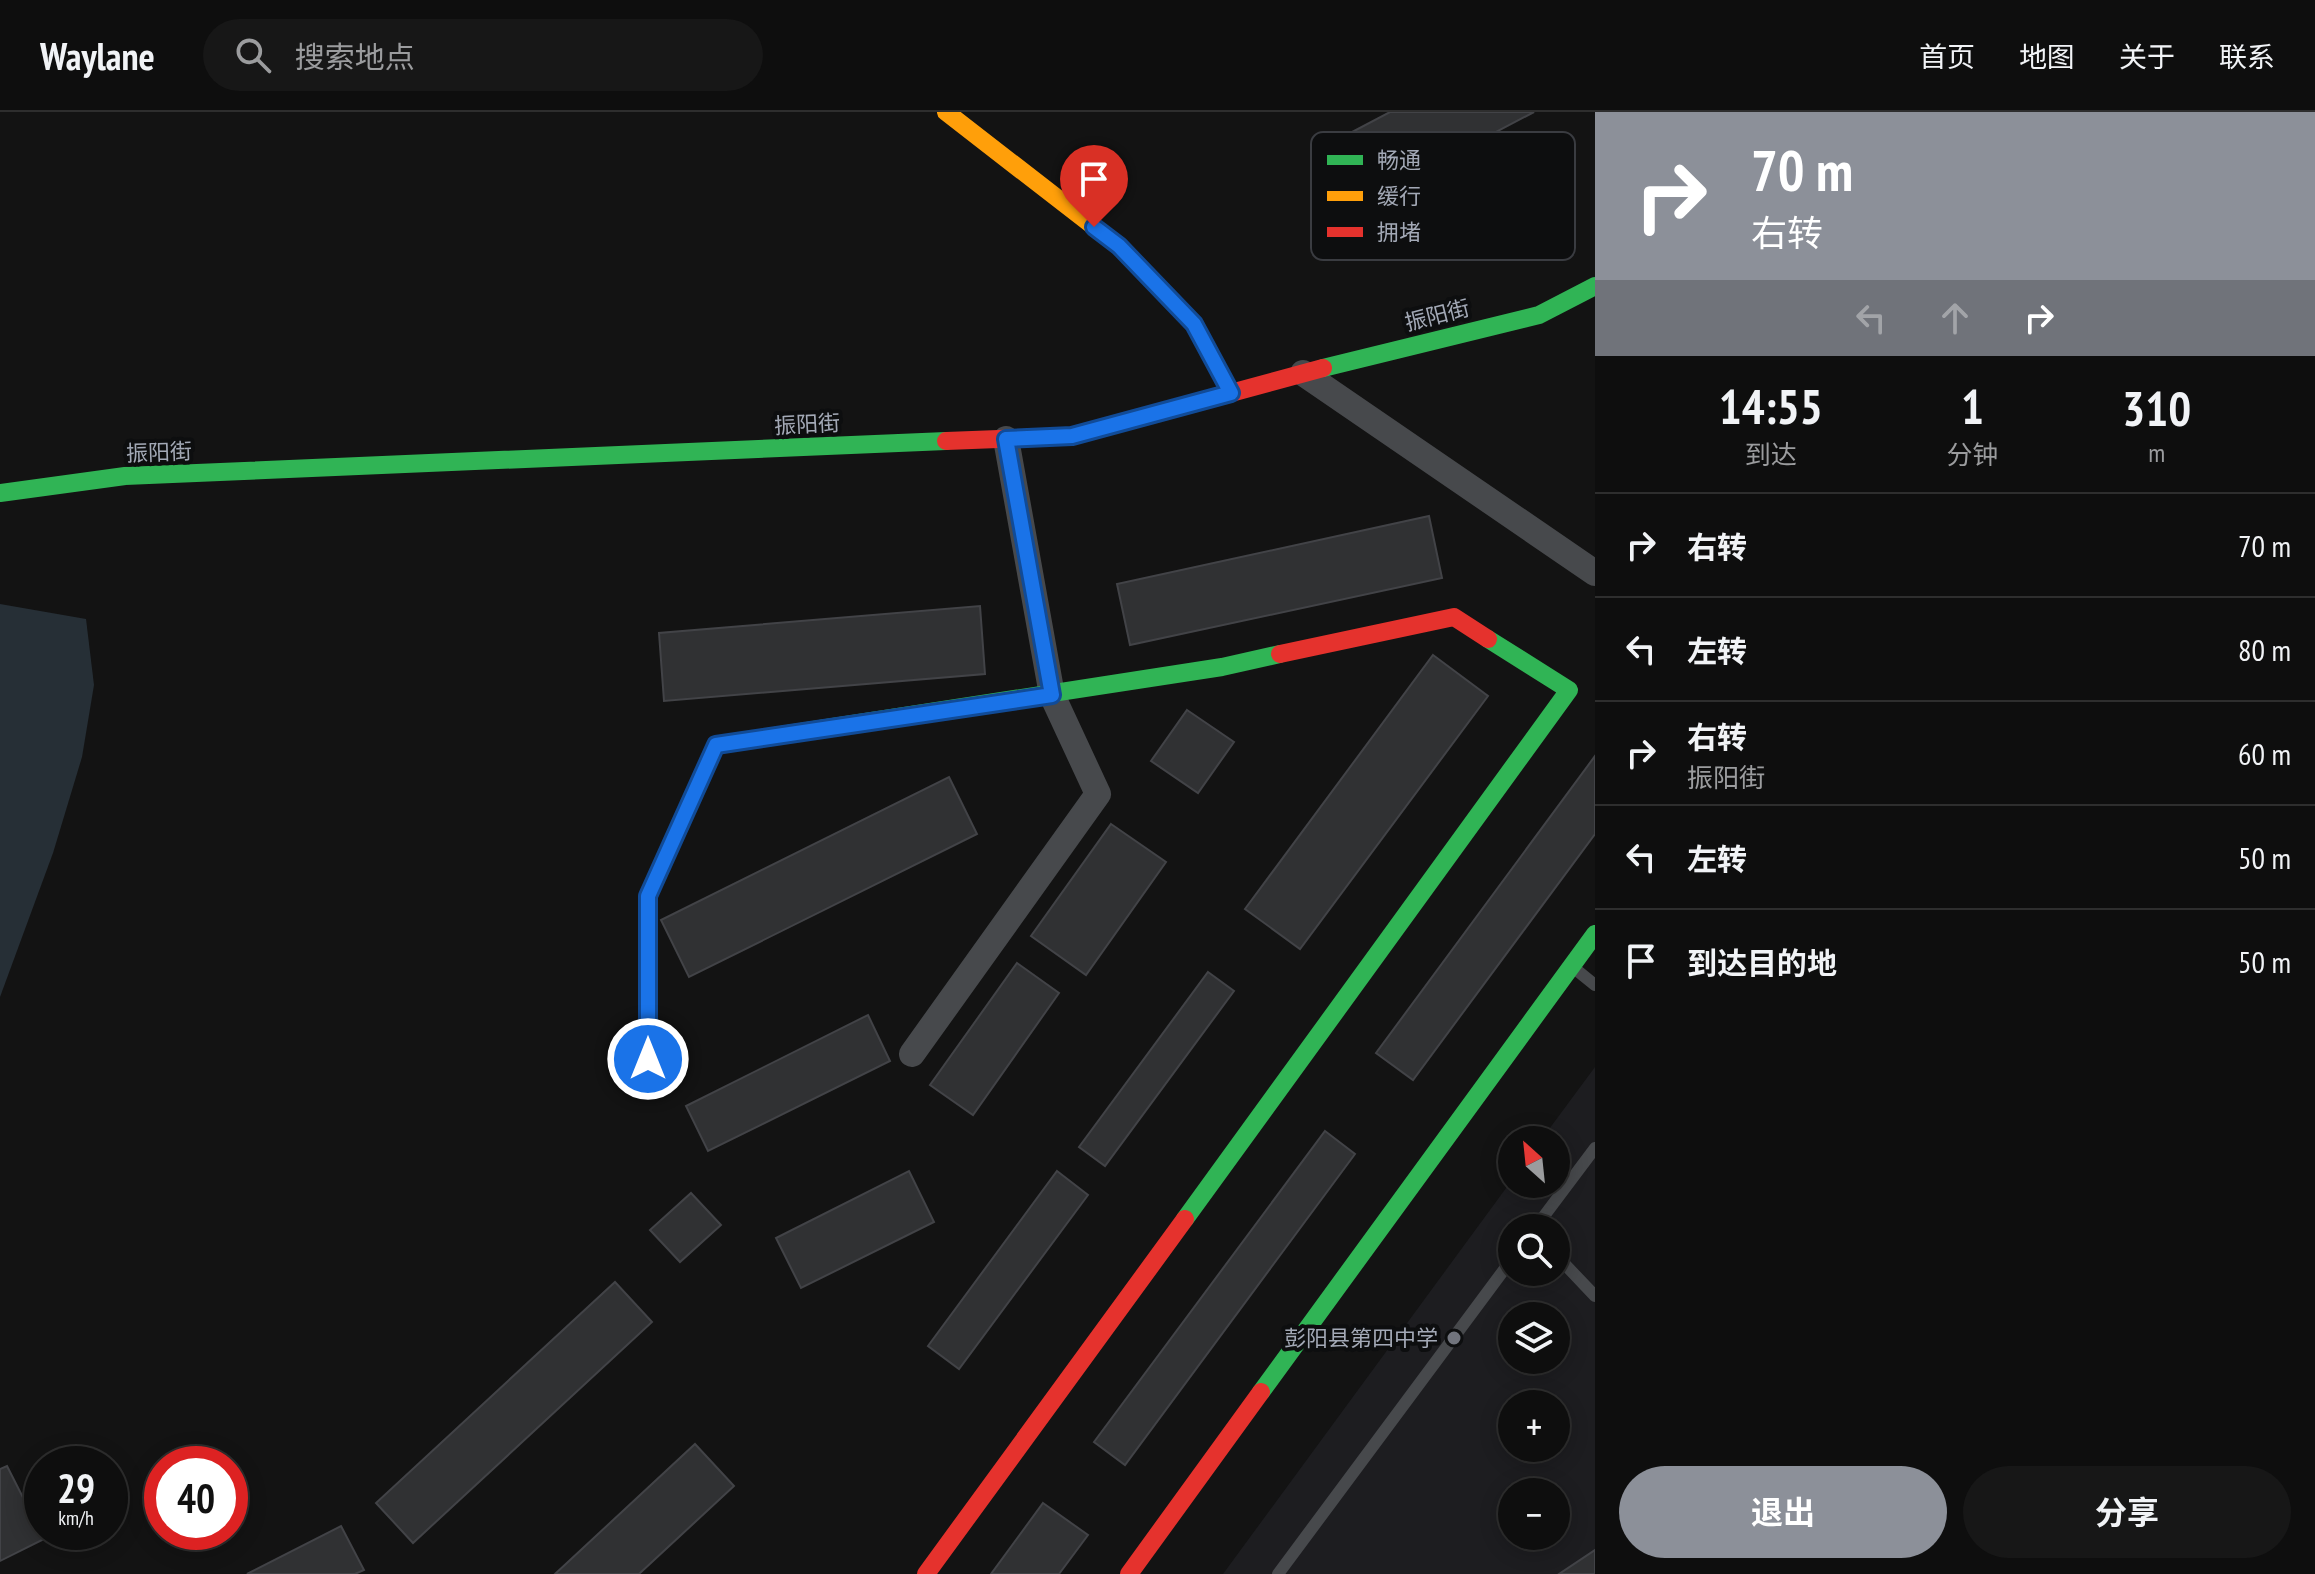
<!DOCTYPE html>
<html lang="zh">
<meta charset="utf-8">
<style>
:root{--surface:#0e0e0e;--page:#171717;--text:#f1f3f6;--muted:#9b9c9e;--line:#2e2e2e;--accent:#8c9099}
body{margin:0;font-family:"PT Sans Narrow","Noto Sans SC",sans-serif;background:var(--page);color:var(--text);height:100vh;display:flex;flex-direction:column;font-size:30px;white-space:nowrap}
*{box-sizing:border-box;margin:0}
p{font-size:26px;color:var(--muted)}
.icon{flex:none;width:44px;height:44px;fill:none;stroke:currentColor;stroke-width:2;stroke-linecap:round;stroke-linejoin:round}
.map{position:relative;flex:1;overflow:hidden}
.side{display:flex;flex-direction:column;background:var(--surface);width:720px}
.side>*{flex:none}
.hud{background:#8c9099;color:#fff;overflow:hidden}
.needle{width:52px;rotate:333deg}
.tools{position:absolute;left:1498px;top:1014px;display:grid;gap:16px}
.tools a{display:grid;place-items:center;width:72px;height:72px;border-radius:50%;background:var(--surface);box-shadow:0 4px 20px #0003,0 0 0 2px var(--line);font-size:40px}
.speed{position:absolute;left:24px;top:1334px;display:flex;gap:16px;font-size:40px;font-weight:700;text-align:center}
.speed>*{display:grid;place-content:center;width:104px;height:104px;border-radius:50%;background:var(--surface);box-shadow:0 4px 20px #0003,0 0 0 2px var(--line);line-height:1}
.speed small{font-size:20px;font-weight:400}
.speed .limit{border:12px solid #d22;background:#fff;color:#111}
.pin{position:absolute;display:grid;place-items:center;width:68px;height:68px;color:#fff;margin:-82px -34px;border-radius:50% 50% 50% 0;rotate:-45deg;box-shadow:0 0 8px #0007}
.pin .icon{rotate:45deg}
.me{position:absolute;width:88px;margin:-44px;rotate:0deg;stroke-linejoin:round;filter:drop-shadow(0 0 6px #0008)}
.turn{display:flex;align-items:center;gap:28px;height:168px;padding:0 24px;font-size:36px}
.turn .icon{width:104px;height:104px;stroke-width:2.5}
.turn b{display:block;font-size:56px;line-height:68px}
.lanes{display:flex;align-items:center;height:76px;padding:0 24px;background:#0003;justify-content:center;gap:40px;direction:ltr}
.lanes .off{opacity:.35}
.eta{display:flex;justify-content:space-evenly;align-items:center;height:136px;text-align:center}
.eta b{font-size:48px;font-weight:700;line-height:56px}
.button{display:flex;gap:16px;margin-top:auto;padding:16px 24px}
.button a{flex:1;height:92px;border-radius:48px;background:var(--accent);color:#fff;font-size:32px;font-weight:700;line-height:92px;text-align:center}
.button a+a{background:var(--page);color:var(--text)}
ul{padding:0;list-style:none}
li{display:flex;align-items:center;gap:24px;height:104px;padding:0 24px;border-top:2px solid var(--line)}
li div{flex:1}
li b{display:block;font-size:30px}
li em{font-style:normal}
header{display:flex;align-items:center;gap:48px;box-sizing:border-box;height:112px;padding:0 40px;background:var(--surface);border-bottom:2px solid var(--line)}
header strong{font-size:38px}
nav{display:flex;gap:44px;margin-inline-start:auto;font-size:28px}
.search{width:560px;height:72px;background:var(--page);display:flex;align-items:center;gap:20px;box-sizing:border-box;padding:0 28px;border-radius:44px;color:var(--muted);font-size:30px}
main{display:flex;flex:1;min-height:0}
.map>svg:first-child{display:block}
</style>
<header>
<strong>Waylane</strong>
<div class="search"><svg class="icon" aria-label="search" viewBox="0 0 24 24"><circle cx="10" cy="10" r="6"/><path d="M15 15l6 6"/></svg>搜索地点</div>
<nav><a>首页</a><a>地图</a><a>关于</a><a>联系</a></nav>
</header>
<main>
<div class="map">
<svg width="1595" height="1462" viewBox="0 0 1595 1462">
<rect width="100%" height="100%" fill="#131313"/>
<path fill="#1d1d20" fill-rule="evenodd" d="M1595,955V1462H1223L1512,1068V1072H1556V1028H1541ZM1512,1116H1556V1160H1512ZM1512,1204H1556V1248H1512ZM1512,1292H1556V1336H1512ZM1512,1380H1556V1424H1512Z"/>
<path fill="#262f36" d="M0,492L86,507L94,573L82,645L53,741L0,885Z"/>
<g fill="#303133" stroke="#424347" stroke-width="2">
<path d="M1390,0H1534L1367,88L1335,29Z"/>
<path d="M1429,404L1442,466L1130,533L1117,472Z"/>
<path d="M980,494L985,562L664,589L659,521Z"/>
<path d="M1433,543L1488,584L1300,837L1245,797Z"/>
<path d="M1187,598L1234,630L1198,681L1151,649Z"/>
<path d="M1595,644V722L1413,968L1376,941Z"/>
<path d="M949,665L977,722L689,865L661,808Z"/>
<path d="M1111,712L1166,750L1086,863L1031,824Z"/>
<path d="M1017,851L1059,881L973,1003L930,973Z"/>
<path d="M1208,860L1234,879L1105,1054L1079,1035Z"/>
<path d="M868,903L890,949L708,1039L686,994Z"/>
<path d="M1325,1019L1355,1042L1125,1353L1094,1330Z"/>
<path d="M909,1059L934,1110L801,1176L776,1126Z"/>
<path d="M1057,1059L1088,1083L959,1257L928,1234Z"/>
<path d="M691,1081L721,1113L680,1150L650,1118Z"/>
<path d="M615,1170L652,1210L413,1431L376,1391Z"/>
<path d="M695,1332L734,1374L639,1462H555Z"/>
<path d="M7,1354L44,1427L0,1449V1357Z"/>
<path d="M1043,1391L1088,1423L1059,1462H991Z"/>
<path d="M341,1414L364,1458L355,1462H247Z"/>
<path d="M1595,1438V1462H1559Z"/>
</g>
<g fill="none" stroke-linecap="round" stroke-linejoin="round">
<g stroke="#47494c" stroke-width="12">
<path d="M1574,856L1595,873"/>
<path d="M1535,1116L1595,1036"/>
<path d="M1556,1143L1595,1184"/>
<path d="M1278,1462L1512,1147"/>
</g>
<g stroke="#47494c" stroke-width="26">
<path d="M1303,261L1595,461"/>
<path d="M912,942L1098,682L1052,583L1006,327"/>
</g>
<g stroke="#30b455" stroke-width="18">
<path d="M1323,256L1539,203L1595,174"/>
<path d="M0,381L125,364L946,329"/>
<path d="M648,947V784L716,633L1222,555L1280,542"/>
<path d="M1185,1107L1569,578L1488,527"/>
<path d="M1261,1280L1595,822"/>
</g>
<path stroke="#ff9f0a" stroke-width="18" d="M946,0L1119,134L1194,212L1231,281"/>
<g stroke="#e5322d" stroke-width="18">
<path d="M946,329L1072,324L1323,256"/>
<path d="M1280,542L1454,505L1488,527"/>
<path d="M926,1462L1185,1107"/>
<path d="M1129,1462L1261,1280"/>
</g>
</g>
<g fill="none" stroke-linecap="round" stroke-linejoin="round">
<g stroke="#114b97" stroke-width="20">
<path id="route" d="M648,947V784L716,633L1052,583L1006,327L1072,324L1231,281L1194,212L1119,134L1094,115"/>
</g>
<use href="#route" stroke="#1a73e8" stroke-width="14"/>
</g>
<circle fill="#71747d" stroke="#0d0e0f" stroke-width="3" cx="1454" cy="1226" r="8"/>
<g text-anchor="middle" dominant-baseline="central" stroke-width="8" stroke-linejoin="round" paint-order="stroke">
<g font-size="22" fill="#a3a9b6" stroke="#0d0e0f">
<text transform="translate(1437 203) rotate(-14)">振阳街</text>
<text transform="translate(807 312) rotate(-3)">振阳街</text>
<text transform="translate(159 340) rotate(-2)">振阳街</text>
</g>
<g font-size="22" fill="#a3a9b6" stroke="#0d0e0f" text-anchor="end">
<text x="1438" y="1226">彭阳县第四中学</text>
</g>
</g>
<rect x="1311" y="20" width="264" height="128" rx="12" fill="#0d0e0f" stroke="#3a3c41" stroke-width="2"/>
<rect x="1327" y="43" width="36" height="10" fill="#30b455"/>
<rect x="1327" y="79" width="36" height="10" fill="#ff9f0a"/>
<rect x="1327" y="115" width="36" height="10" fill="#e5322d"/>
<g font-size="22" fill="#a3a9b6">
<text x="1377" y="56">畅通</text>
<text x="1377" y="92">缓行</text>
<text x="1377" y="128">拥堵</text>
</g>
</svg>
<div class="tools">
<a><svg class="needle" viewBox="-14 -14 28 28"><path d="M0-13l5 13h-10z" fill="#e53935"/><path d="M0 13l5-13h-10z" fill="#9b9c9e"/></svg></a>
<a><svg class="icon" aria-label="search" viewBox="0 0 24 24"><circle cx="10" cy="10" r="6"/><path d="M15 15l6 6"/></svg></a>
<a><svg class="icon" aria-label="layers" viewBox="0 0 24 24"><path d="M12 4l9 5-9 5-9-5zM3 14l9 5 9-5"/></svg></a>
<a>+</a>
<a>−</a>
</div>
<div class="speed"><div>29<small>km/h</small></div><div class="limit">40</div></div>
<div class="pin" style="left:1094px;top:115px;background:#d93025"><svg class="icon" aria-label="arrive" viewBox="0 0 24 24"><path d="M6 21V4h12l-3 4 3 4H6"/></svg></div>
<svg class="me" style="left:648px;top:947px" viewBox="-20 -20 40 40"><circle r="17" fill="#1a73e8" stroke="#fff" stroke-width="3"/><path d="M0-11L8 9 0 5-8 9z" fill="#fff"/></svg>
</div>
<section class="side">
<div class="hud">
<div class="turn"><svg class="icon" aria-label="right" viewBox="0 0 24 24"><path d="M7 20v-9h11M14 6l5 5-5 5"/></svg><div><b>70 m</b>右转</div></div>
<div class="lanes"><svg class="icon off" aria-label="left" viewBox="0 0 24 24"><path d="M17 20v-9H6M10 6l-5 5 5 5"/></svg><svg class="icon off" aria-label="ahead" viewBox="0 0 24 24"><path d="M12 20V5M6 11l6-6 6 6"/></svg><svg class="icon" aria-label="right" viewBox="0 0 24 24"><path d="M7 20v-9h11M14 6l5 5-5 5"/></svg></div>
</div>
<div class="eta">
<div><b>14:55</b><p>到达</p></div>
<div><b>1</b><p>分钟</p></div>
<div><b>310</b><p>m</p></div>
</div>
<ul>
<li><svg class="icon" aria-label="right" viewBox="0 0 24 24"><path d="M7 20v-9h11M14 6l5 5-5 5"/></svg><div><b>右转</b></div><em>70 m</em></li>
<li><svg class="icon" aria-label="left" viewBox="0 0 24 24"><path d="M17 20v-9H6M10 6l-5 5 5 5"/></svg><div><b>左转</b></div><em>80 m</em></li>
<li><svg class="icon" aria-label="right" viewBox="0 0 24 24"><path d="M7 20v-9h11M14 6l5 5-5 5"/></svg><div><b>右转</b><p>振阳街</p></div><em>60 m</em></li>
<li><svg class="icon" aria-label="left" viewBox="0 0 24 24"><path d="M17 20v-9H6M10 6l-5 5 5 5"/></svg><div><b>左转</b></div><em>50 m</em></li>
<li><svg class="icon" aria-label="arrive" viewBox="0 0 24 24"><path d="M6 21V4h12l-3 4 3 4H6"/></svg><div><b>到达目的地</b></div><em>50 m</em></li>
</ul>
<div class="button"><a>退出</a><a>分享</a></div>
</section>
</main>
